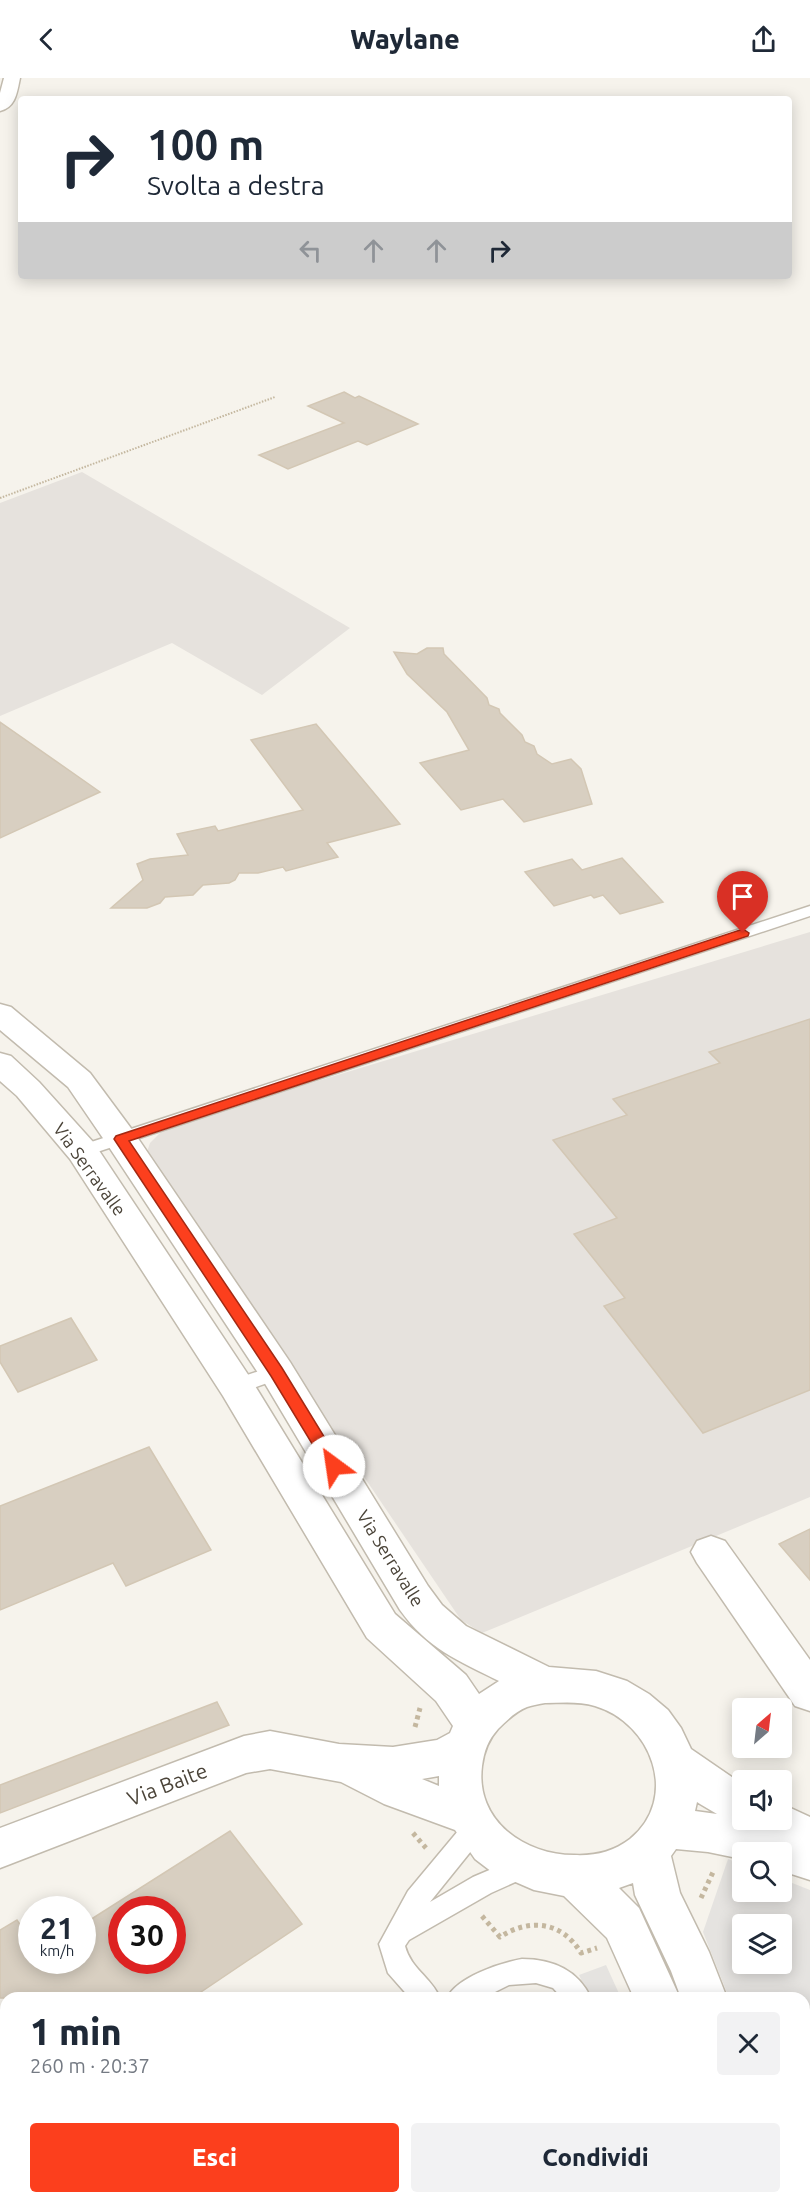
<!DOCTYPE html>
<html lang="it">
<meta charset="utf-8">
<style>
:root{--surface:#fff;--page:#f2f2f3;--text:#1f2937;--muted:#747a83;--accent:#fc3f1d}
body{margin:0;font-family:Ubuntu,sans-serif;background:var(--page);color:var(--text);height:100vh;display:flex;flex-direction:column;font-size:22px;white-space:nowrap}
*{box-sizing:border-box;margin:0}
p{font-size:20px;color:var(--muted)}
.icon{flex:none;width:33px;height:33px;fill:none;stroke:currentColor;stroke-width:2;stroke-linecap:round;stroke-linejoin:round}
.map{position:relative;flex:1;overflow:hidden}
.side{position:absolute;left:0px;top:1914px;width:810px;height:212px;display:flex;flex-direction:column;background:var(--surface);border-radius:18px 18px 0 0;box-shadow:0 3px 15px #0003}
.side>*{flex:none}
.top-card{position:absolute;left:18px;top:18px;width:774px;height:183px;border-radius:6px;box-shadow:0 3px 15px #0003;background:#fff;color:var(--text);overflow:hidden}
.needle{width:39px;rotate:28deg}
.buttons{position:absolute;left:732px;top:1620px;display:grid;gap:12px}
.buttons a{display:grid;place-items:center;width:60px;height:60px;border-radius:6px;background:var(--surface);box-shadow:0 3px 15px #0003;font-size:30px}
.speed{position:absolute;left:18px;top:1818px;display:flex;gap:12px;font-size:30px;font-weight:700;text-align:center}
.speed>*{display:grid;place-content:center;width:78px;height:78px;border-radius:50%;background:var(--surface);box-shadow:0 3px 15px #0003;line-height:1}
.speed small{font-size:15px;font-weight:400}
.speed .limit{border:9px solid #d22;background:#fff;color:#111}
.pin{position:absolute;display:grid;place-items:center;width:51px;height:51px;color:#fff;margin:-62px -26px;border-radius:50% 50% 50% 0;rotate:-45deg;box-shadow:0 0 6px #0007}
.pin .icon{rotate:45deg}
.me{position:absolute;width:66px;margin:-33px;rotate:329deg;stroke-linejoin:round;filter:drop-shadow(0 0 4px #0008)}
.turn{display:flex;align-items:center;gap:21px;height:126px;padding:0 30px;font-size:27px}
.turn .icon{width:78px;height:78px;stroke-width:2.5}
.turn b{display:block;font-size:42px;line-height:51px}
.lanes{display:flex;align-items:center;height:57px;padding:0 30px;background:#0003;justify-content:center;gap:30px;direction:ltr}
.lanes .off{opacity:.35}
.round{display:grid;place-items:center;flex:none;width:63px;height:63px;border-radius:6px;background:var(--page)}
.head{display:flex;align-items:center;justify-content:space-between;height:102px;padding:0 30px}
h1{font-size:36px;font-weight:800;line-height:45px}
.action{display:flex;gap:12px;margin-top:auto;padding:12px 30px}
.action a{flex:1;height:69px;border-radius:6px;background:var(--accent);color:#fff;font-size:24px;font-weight:800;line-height:69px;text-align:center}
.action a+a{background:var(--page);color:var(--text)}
header{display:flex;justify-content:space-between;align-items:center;height:78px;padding:0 30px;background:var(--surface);font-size:27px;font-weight:800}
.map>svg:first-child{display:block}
</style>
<header><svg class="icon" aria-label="back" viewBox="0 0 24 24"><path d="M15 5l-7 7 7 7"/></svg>Waylane<svg class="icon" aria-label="share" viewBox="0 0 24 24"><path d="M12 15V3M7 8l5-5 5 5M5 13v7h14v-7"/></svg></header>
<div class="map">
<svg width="810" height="2125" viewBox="0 0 810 2125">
<rect width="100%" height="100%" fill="#f6f3ec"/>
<g fill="#e6e2dd">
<path d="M82,394L350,550L262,617L172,565L0,638V425Z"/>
<path d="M810,854V1419L482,1555L461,1542L146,1077L150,1065L166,1049Z"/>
</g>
<g fill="#e5e3e0" fill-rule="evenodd">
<path d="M728,1781L742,1786V1814H782V1801L810,1812V2125L804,2114V1920H729L703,1854ZM742,1846H782V1886H742Z"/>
<path d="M606,1887L621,1920H590L579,1897Z"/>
</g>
<g fill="#d8cfc1" stroke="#d3c7b4" stroke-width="1.5" fill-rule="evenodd">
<path d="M344,314L355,320L359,318L418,346L367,367L358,363L288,391L259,377L344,345L308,328Z"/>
<path d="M427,570H443L444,576L487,620L489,627L499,631L500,635L522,657L525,664L534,668L537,676L552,686L571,681L581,691L592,726L524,744L503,721L461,732L420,685L469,672L447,634L407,596L394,574L417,576Z"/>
<path d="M0,644L100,714L0,760Z"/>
<path d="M316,646L400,746L327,765L338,779L286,793L283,789L258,795H239L235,802L229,805L203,807L193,817L165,819L160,825L147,830H111L143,802L137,786L150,781L188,777L177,756L215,748L218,753L303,732L251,662Z"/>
<path d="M622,780L663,824L620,836L603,817L594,820L591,817L554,828L525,794L572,781L582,792Z"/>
<path d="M810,941V1312L703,1355L604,1228L625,1220L574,1156L617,1140L553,1062L627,1037L613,1021L720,985L709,974Z"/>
<path d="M71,1240L97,1282L18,1314L0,1284V1268Z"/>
<path d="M149,1369L211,1472L126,1508L113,1485L0,1532V1428Z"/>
<path d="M810,1451V1502L779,1466Z"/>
<path d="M217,1624L229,1647L0,1735V1707Z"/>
<path d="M230,1753L302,1846L192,1920H0V1852L17,1842L32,1864V1882H82V1847ZM122,1832H172V1882H122Z"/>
</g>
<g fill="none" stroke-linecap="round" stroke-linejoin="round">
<g stroke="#c2bbae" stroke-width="3">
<g id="lane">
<path d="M810,828V838L88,1077H76L73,1073L76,1069Z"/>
<path d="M277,1287L284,1289L287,1294L284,1299L236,1316L229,1313L226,1308L229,1303Z"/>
<path d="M476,1738L484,1741L488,1749L484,1757L430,1824L473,1799L522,1778L531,1781L534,1789L531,1797L491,1815L409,1862L405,1868C411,1891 431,1899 440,1920H410L388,1895L379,1866L408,1813L468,1741Z"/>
<path d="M522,1881C552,1881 578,1892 591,1920H562L553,1910L536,1905L509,1907L483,1920H447C457,1899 500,1885 522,1881Z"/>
<path d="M576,2120H622L623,2125H578Z"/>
</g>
</g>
<g stroke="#c2bbae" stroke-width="3">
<g id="street">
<path d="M4,0H20C17,14 16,29 0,33V15Z"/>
<path d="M0,926L11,929L90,995L133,1053L290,1284L428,1508L442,1527L466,1548L549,1589L596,1593L627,1603L649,1616L668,1632L681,1650L691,1671L742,1706V1742H782V1726L810,1739V1802L782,1793V1774H742V1781L708,1774L676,1771L671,1778L680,1815L709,1874L727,1920H681L671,1893L635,1817L633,1805L619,1810L639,1830L680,1920H634L607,1860L564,1818L534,1812L492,1794L475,1781L455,1752L384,1726L341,1704L270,1691L246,1695L0,1790V1750L244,1658L270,1653L339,1666L393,1669L437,1662L450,1655L453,1648L436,1623L367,1560L223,1318L70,1081L17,1018L0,1003V975L11,978L39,1004L94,1065L249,1298L395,1536L466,1597L479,1616L499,1603C457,1582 428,1571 400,1532L264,1304L109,1069L68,1009L0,952ZM545,1625C561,1625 579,1623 595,1628C652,1645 680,1720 630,1761C613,1774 595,1778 574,1777C525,1777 475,1743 482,1688C484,1673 488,1662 498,1651C506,1643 516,1633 527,1629C533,1627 539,1626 545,1625ZM439,1698V1708L422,1701ZM697,1724L700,1726L717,1736L695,1733Z"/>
<path d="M711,1458L725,1463L810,1582V1633L795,1628L697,1485L691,1474L697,1463Z"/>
<rect x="680" y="2120" width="50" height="5"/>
<path d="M737,2120H787L788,2125H738Z"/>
</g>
</g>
<path stroke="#c4b79f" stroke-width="2" stroke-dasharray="1.5 1.5" stroke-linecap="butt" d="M0,420L275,319"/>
<g stroke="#c4b79f" stroke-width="5" stroke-dasharray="4 4" stroke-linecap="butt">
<path d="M415,1649L420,1630"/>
<path d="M413,1755L426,1770"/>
<path d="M701,1820L714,1792"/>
<path d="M482,1838L500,1859C529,1840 562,1843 581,1875L597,1870"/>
</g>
<use href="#lane" fill="#fff" fill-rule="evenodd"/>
<use href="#street" fill="#fff" fill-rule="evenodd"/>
</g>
<path fill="#fc3f1d" stroke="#a42913" stroke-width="1.5" d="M743,851L749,855L748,858L129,1063L282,1290L342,1388L339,1392H328L271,1298L116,1064L114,1061L116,1058Z"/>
<g text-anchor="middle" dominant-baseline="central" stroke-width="4.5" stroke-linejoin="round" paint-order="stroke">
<g font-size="18" fill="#4b4439" stroke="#fff">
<text transform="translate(90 1091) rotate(54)">Via Serravalle</text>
<text transform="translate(391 1480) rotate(58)">Via Serravalle</text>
</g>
<g font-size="21" fill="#4b4439" stroke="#fff">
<text transform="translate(167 1706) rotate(-21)">Via Baite</text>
</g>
</g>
</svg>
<div class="buttons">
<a><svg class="needle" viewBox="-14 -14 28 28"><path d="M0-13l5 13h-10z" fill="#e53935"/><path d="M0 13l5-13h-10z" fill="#747a83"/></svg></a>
<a><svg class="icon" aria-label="sound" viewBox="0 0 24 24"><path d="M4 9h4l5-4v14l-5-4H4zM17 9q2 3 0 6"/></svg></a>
<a><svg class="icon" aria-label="search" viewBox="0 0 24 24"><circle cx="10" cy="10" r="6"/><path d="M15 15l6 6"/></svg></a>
<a><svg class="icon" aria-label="layers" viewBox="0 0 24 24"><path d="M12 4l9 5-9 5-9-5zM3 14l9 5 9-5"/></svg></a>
</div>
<div class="speed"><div>21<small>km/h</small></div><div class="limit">30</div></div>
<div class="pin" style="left:743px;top:855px;background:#d93025"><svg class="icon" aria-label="arrive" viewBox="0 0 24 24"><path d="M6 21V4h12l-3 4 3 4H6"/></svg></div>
<svg class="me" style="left:334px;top:1388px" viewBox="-20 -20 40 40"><circle r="19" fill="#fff"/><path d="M0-13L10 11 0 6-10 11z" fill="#fc3f1d"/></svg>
<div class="top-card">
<div class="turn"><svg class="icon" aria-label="right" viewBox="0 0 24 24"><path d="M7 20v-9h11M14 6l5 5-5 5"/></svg><div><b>100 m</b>Svolta a destra</div></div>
<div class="lanes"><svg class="icon off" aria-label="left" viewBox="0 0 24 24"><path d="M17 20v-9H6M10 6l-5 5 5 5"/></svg><svg class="icon off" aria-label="ahead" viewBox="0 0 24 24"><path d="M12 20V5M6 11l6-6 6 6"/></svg><svg class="icon off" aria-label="ahead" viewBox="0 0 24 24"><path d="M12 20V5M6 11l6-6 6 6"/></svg><svg class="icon" aria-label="right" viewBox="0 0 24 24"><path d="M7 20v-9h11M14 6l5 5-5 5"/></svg></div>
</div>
<section class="side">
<div class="head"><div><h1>1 min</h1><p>260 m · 20:37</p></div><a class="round"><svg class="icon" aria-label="close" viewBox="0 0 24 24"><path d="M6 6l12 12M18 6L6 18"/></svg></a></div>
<div class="action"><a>Esci</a><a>Condividi</a></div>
</section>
</div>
